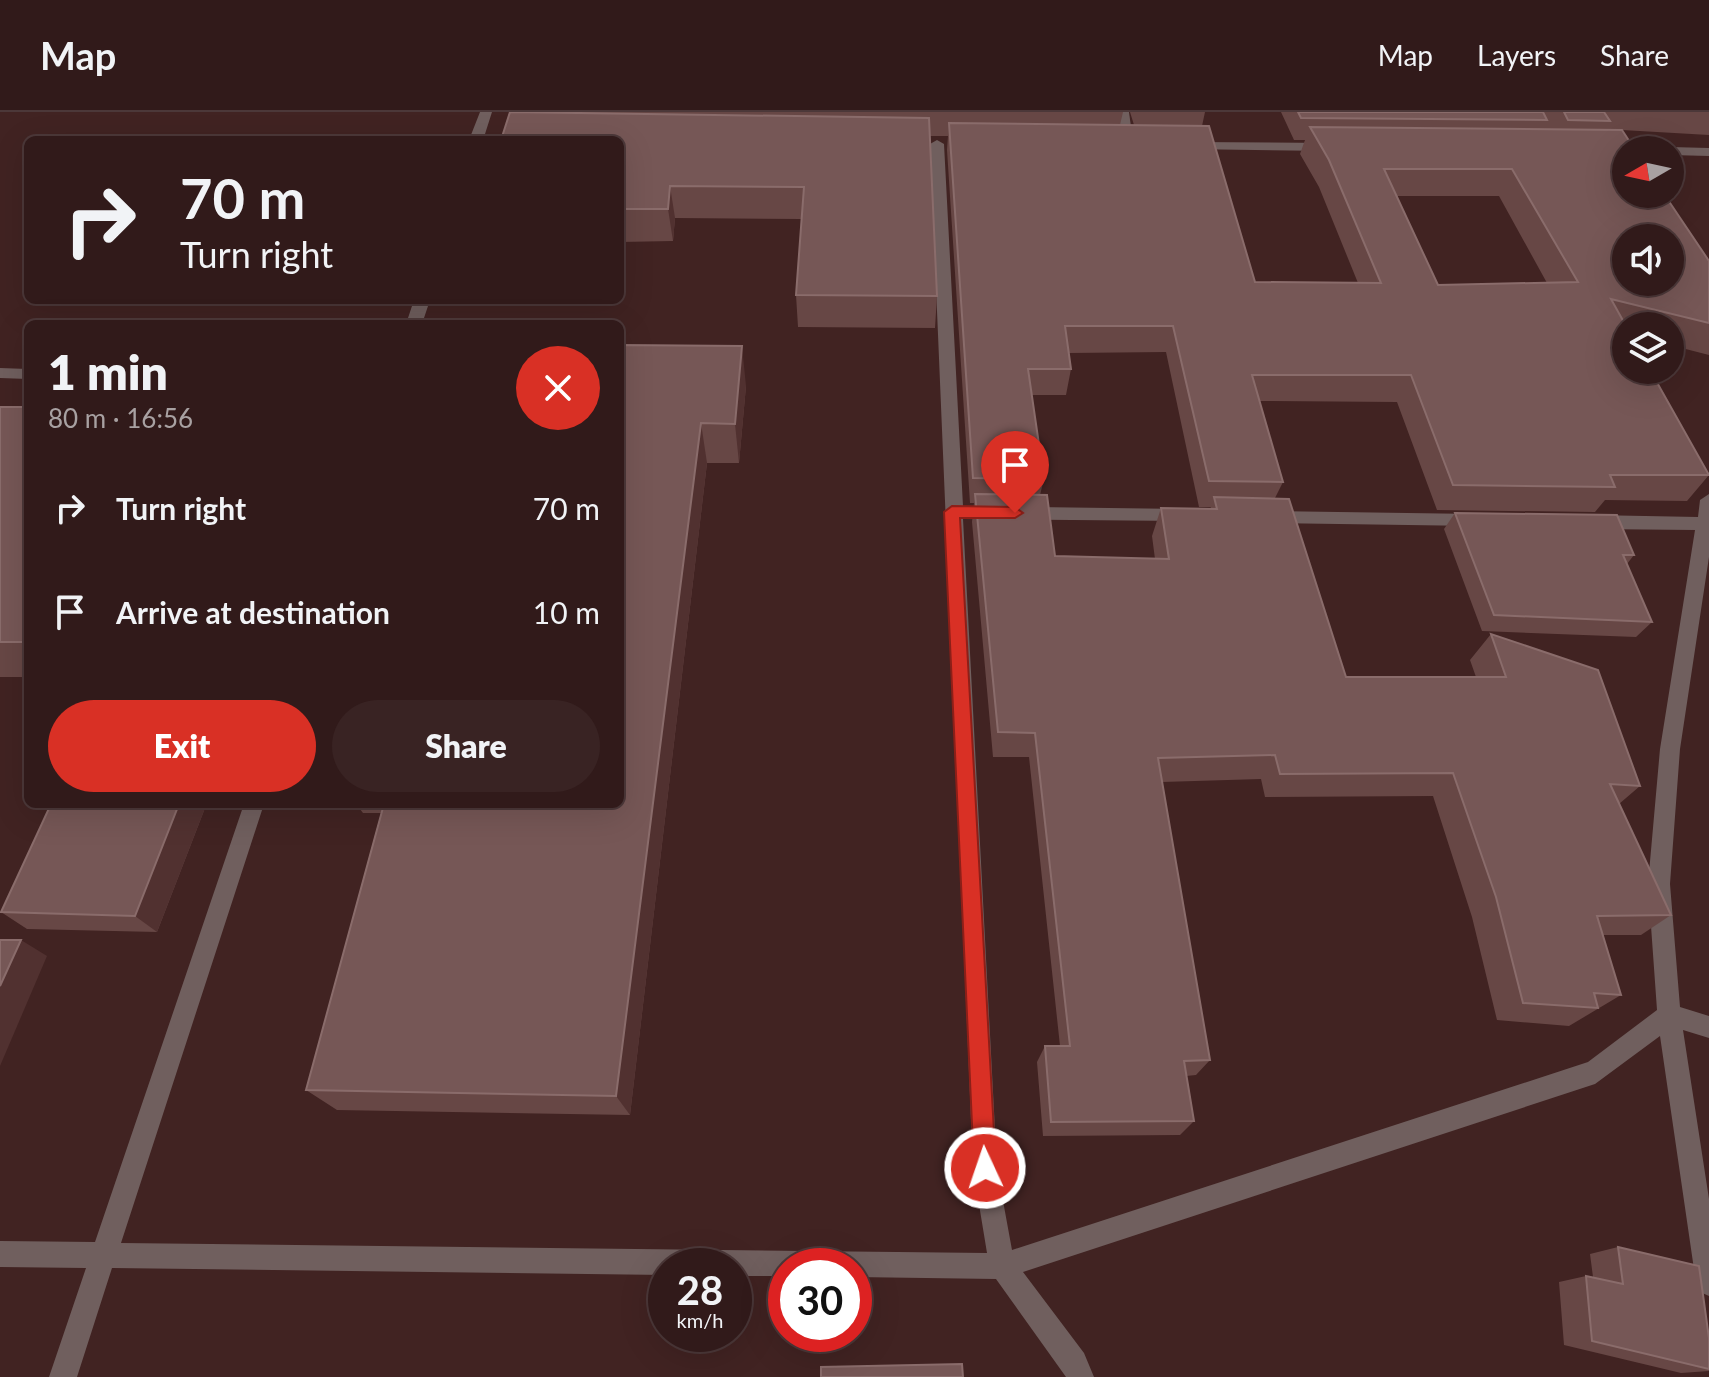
<!DOCTYPE html>
<meta charset="utf-8">
<style>
:root{--surface:#311a1a;--page:#392323;--text:#f1f3f6;--muted:#a8a1a2;--line:#4c3839;--accent:#d93025}
body{margin:0;font-family:Lato,sans-serif;background:var(--page);color:var(--text);height:100vh;display:flex;flex-direction:column;font-size:30px;white-space:nowrap}
*{box-sizing:border-box;margin:0}
p{font-size:26px;color:var(--muted)}
.icon{flex:none;width:44px;height:44px;fill:none;stroke:currentColor;stroke-width:2;stroke-linecap:round;stroke-linejoin:round}
.map{position:relative;flex:1;overflow:hidden}
.drawer{position:absolute;left:24px;top:208px;width:600px;height:488px;display:flex;flex-direction:column;background:var(--surface);border-radius:12px;box-shadow:0 8px 32px #0002,0 0 0 2px var(--line)}
.drawer>*{flex:none}
.banner{position:absolute;left:24px;top:24px;width:600px;height:168px;border-radius:12px;box-shadow:0 8px 32px #0002,0 0 0 2px var(--line);background:#311a1a;color:var(--text);overflow:hidden}
.needle{width:52px;rotate:261deg}
.buttons{position:absolute;left:1612px;top:24px;display:grid;gap:16px}
.buttons a{display:grid;place-items:center;width:72px;height:72px;border-radius:50%;background:var(--surface);box-shadow:0 8px 32px #0002,0 0 0 2px var(--line);font-size:40px}
.speed{position:absolute;left:648px;top:1136px;display:flex;gap:16px;font-size:40px;font-weight:700;text-align:center}
.speed>*{display:grid;place-content:center;width:104px;height:104px;border-radius:50%;background:var(--surface);box-shadow:0 8px 32px #0002,0 0 0 2px var(--line);line-height:1}
.speed small{font-size:20px;font-weight:400}
.speed .limit{border:12px solid #d22;background:#fff;color:#111}
.pin{position:absolute;display:grid;place-items:center;width:68px;height:68px;color:#fff;margin:-82px -34px;border-radius:50% 50% 50% 0;rotate:-45deg;box-shadow:0 0 8px #0007}
.pin .icon{rotate:45deg}
.me{position:absolute;width:88px;margin:-44px;rotate:357deg;stroke-linejoin:round;filter:drop-shadow(0 0 6px #0008)}
.turn{display:flex;align-items:center;gap:28px;height:168px;padding:0 24px;font-size:36px}
.turn .icon{width:104px;height:104px;stroke-width:2.5}
.turn b{display:block;font-size:56px;line-height:68px}
.round{display:grid;place-items:center;flex:none;width:84px;height:84px;border-radius:42px;background:var(--page)}
.headline{display:flex;align-items:center;justify-content:space-between;height:136px;padding:0 24px}
h1{font-size:48px;font-weight:800;line-height:60px}
.action{display:flex;gap:16px;margin-top:auto;padding:16px 24px}
.action a{flex:1;height:92px;border-radius:48px;background:var(--accent);color:#fff;font-size:32px;font-weight:800;line-height:92px;text-align:center}
.action a+a{background:var(--page);color:var(--text)}
ul{padding:0;list-style:none}
li{display:flex;align-items:center;gap:24px;height:104px;padding:0 24px}
li div{flex:1}
li b{display:block;font-size:30px}
li em{font-style:normal}
header{display:flex;align-items:center;gap:48px;box-sizing:border-box;height:112px;padding:0 40px;background:var(--surface);border-bottom:2px solid var(--line)}
header strong{font-size:38px}
nav{display:flex;gap:44px;margin-inline-start:auto;font-size:28px}
.map>svg:first-child{display:block}
</style>
<header>
<strong>Map</strong>
<nav><a>Map</a><a>Layers</a><a>Share</a></nav>
</header>
<div class="map">
<svg width="1709" height="1265" viewBox="0 0 1709 1265">
<rect width="100%" height="100%" fill="#412322"/>
<g fill="none" stroke-linecap="round" stroke-linejoin="round">
<path fill="#705f5e" fill-rule="evenodd" d="M0,256L28,257V267L0,266Z"/>
<g fill="#705f5e" fill-rule="evenodd">
<path d="M480,0H492L485,22L526,23L533,27L469,28Z"/>
<path d="M1117,0H1129L1134,37L1122,34Z"/>
<path d="M937,28L944,32L963,394L1184,397L1193,403L1184,409L963,407L997,1056L1012,1138L1588,950L1657,898L1648,772L1660,637L1695,418L1592,417L1583,410L1592,403L1698,405L1700,388L1709,382V445L1680,637L1670,772L1680,895L1709,904V926L1683,918L1709,1087V1184L1700,1180L1696,1171L1660,924L1595,972L1023,1160L1084,1241L1094,1265H1066L996,1167L854,1165V1154H786V1164H734V1154H666V1163L112,1156L77,1265H49L86,1156L0,1155V1129L95,1130L244,692H264L121,1131L987,1141L973,1056L930,32Z"/>
<path d="M1190,30L1330,31L1337,35L1330,39L1185,37L1183,34Z"/>
<path d="M1670,35L1709,36V44L1670,43V38H1664Z"/>
<path d="M414,188H430L422,212H406Z"/>
<path d="M1268,399L1476,402L1485,408L1476,414L1268,411L1259,405Z"/>
</g>
</g>
<g fill="#674745" fill-rule="evenodd">
<path d="M510,0H1123L1120,13H1134L1130,0H1205L1202,14L1255,170L1358,171L1319,75L1300,42L1305,28H1294L1281,0H1709V23L1622,18L1709,149V243L1670,233V214H1626L1709,363L1687,389L1605,388L1595,400L1437,398L1397,290L1259,289L1283,370L1275,386L1346,565H1476L1470,548L1491,522L1640,674L1619,692L1671,803L1641,823H1603L1621,883L1569,914L1497,908L1472,805L1433,684L1265,685L1261,667L1162,670L1210,948L1196,963L1186,964L1194,1009L1180,1023L1043,1024L1037,950L1045,934H1060L1029,645H993L972,410L974,391H970L947,38L948,24H930L937,184L935,216L798,215L796,183L802,107L675,106L673,129L620,130V28ZM1397,84H1499L1547,171L1438,173ZM1166,240L1199,395H1211L1210,397L1161,396L1152,424L1155,447L1055,444L1040,383L1044,367L1032,283H1066L1071,257L1069,241Z"/>
<path d="M620,233L746,274L739,351H707L630,1003L337,998L306,978L381,701H363L356,692H620Z"/>
<rect x="0" y="295" width="28" height="270"/>
<path d="M1455,401L1634,443L1627,452L1652,510L1636,525L1482,519L1444,417Z"/>
<path d="M51,692H201L205,696L157,820L27,817L1,800Z"/>
<path d="M1618,1135L1709,1226V1259L1681,1261L1564,1233L1559,1170L1586,1164L1593,1165L1590,1142Z"/>
</g>
<g fill="#513130">
<path d="M670,74L675,106L673,129L668,97Z"/>
<path d="M742,234L746,274L739,351L735,312Z"/>
<path d="M701,311L707,351L630,1003L616,984Z"/>
<path d="M179,692H201L205,696L157,820L135,804Z"/>
<path d="M21,828L47,844L0,954V874Z"/>
</g>
<g fill="#765756" stroke="#8a6c6b" stroke-width="2" fill-rule="evenodd">
<path d="M510,0L929,6L937,184L796,183L804,75L670,74L668,97H620V28H501Z"/>
<path d="M1298,0H1543L1547,8L1301,6Z"/>
<path d="M1564,0H1604L1610,9L1568,8Z"/>
<path d="M949,11L1209,14L1255,170L1381,171L1329,48L1310,15L1622,18L1635,38H1626V82H1664L1709,149V211L1611,187L1626,214V258H1650L1709,363H1610L1615,375L1453,373L1411,263H1252L1283,370L1209,369L1173,214H1065L1071,257H1028L1044,367L973,366ZM1384,57H1512L1578,170L1438,173ZM1626,126H1670V170H1626Z"/>
<path d="M620,233L742,234L735,312L701,311L616,984L306,978L384,692H620Z"/>
<rect x="0" y="295" width="28" height="235"/>
<path d="M975,382L1047,383L1055,444L1169,447L1161,396L1217,397L1214,385L1289,387L1346,565H1506L1491,522L1598,558L1640,674L1610,672L1671,803L1597,804L1621,883L1594,881L1598,896L1523,891L1496,785L1453,661L1280,662L1275,643L1158,646L1210,948L1184,949L1194,1009L1051,1010L1045,934H1070L1035,621L998,620Z"/>
<path d="M1455,401L1617,403L1634,443H1623L1652,510L1494,503Z"/>
<path d="M51,692H179L135,804L1,800Z"/>
<path d="M0,828H21L0,874Z"/>
<path d="M1618,1135L1699,1154L1709,1226V1257L1592,1229L1586,1164L1623,1172Z"/>
<path d="M962,1252L963,1265H821V1255Z"/>
</g>
<path fill="#d93025" stroke="#8d1f18" stroke-width="2" d="M952,394L1015,395L1023,401L1015,406H960L996,1056L993,1064L985,1067L977,1064L974,1056L944,400Z"/>
</svg>
<div class="buttons">
<a><svg class="needle" viewBox="-14 -14 28 28"><path d="M0-13l5 13h-10z" fill="#e53935"/><path d="M0 13l5-13h-10z" fill="#a8a1a2"/></svg></a>
<a><svg class="icon" aria-label="sound" viewBox="0 0 24 24"><path d="M4 9h4l5-4v14l-5-4H4zM17 9q2 3 0 6"/></svg></a>
<a><svg class="icon" aria-label="layers" viewBox="0 0 24 24"><path d="M12 4l9 5-9 5-9-5zM3 14l9 5 9-5"/></svg></a>
</div>
<div class="speed"><div>28<small>km/h</small></div><div class="limit">30</div></div>
<div class="pin" style="left:1015px;top:401px;background:#d93025"><svg class="icon" aria-label="arrive" viewBox="0 0 24 24"><path d="M6 21V4h12l-3 4 3 4H6"/></svg></div>
<svg class="me" style="left:985px;top:1056px" viewBox="-20 -20 40 40"><circle r="17" fill="#d93025" stroke="#fff" stroke-width="3"/><path d="M0-11L8 9 0 5-8 9z" fill="#fff"/></svg>
<div class="banner">
<div class="turn"><svg class="icon" aria-label="right" viewBox="0 0 24 24"><path d="M7 20v-9h11M14 6l5 5-5 5"/></svg><div><b>70 m</b>Turn right</div></div>
</div>
<section class="drawer">
<div class="headline"><div><h1>1 min</h1><p>80 m · 16:56</p></div><a class="round" style="background:#d93025;color:#fff"><svg class="icon" aria-label="close" viewBox="0 0 24 24"><path d="M6 6l12 12M18 6L6 18"/></svg></a></div>
<ul>
<li><svg class="icon" aria-label="right" viewBox="0 0 24 24"><path d="M7 20v-9h11M14 6l5 5-5 5"/></svg><div><b>Turn right</b></div><em>70 m</em></li>
<li><svg class="icon" aria-label="arrive" viewBox="0 0 24 24"><path d="M6 21V4h12l-3 4 3 4H6"/></svg><div><b>Arrive at destination</b></div><em>10 m</em></li>
</ul>
<div class="action"><a>Exit</a><a>Share</a></div>
</section>
</div>
